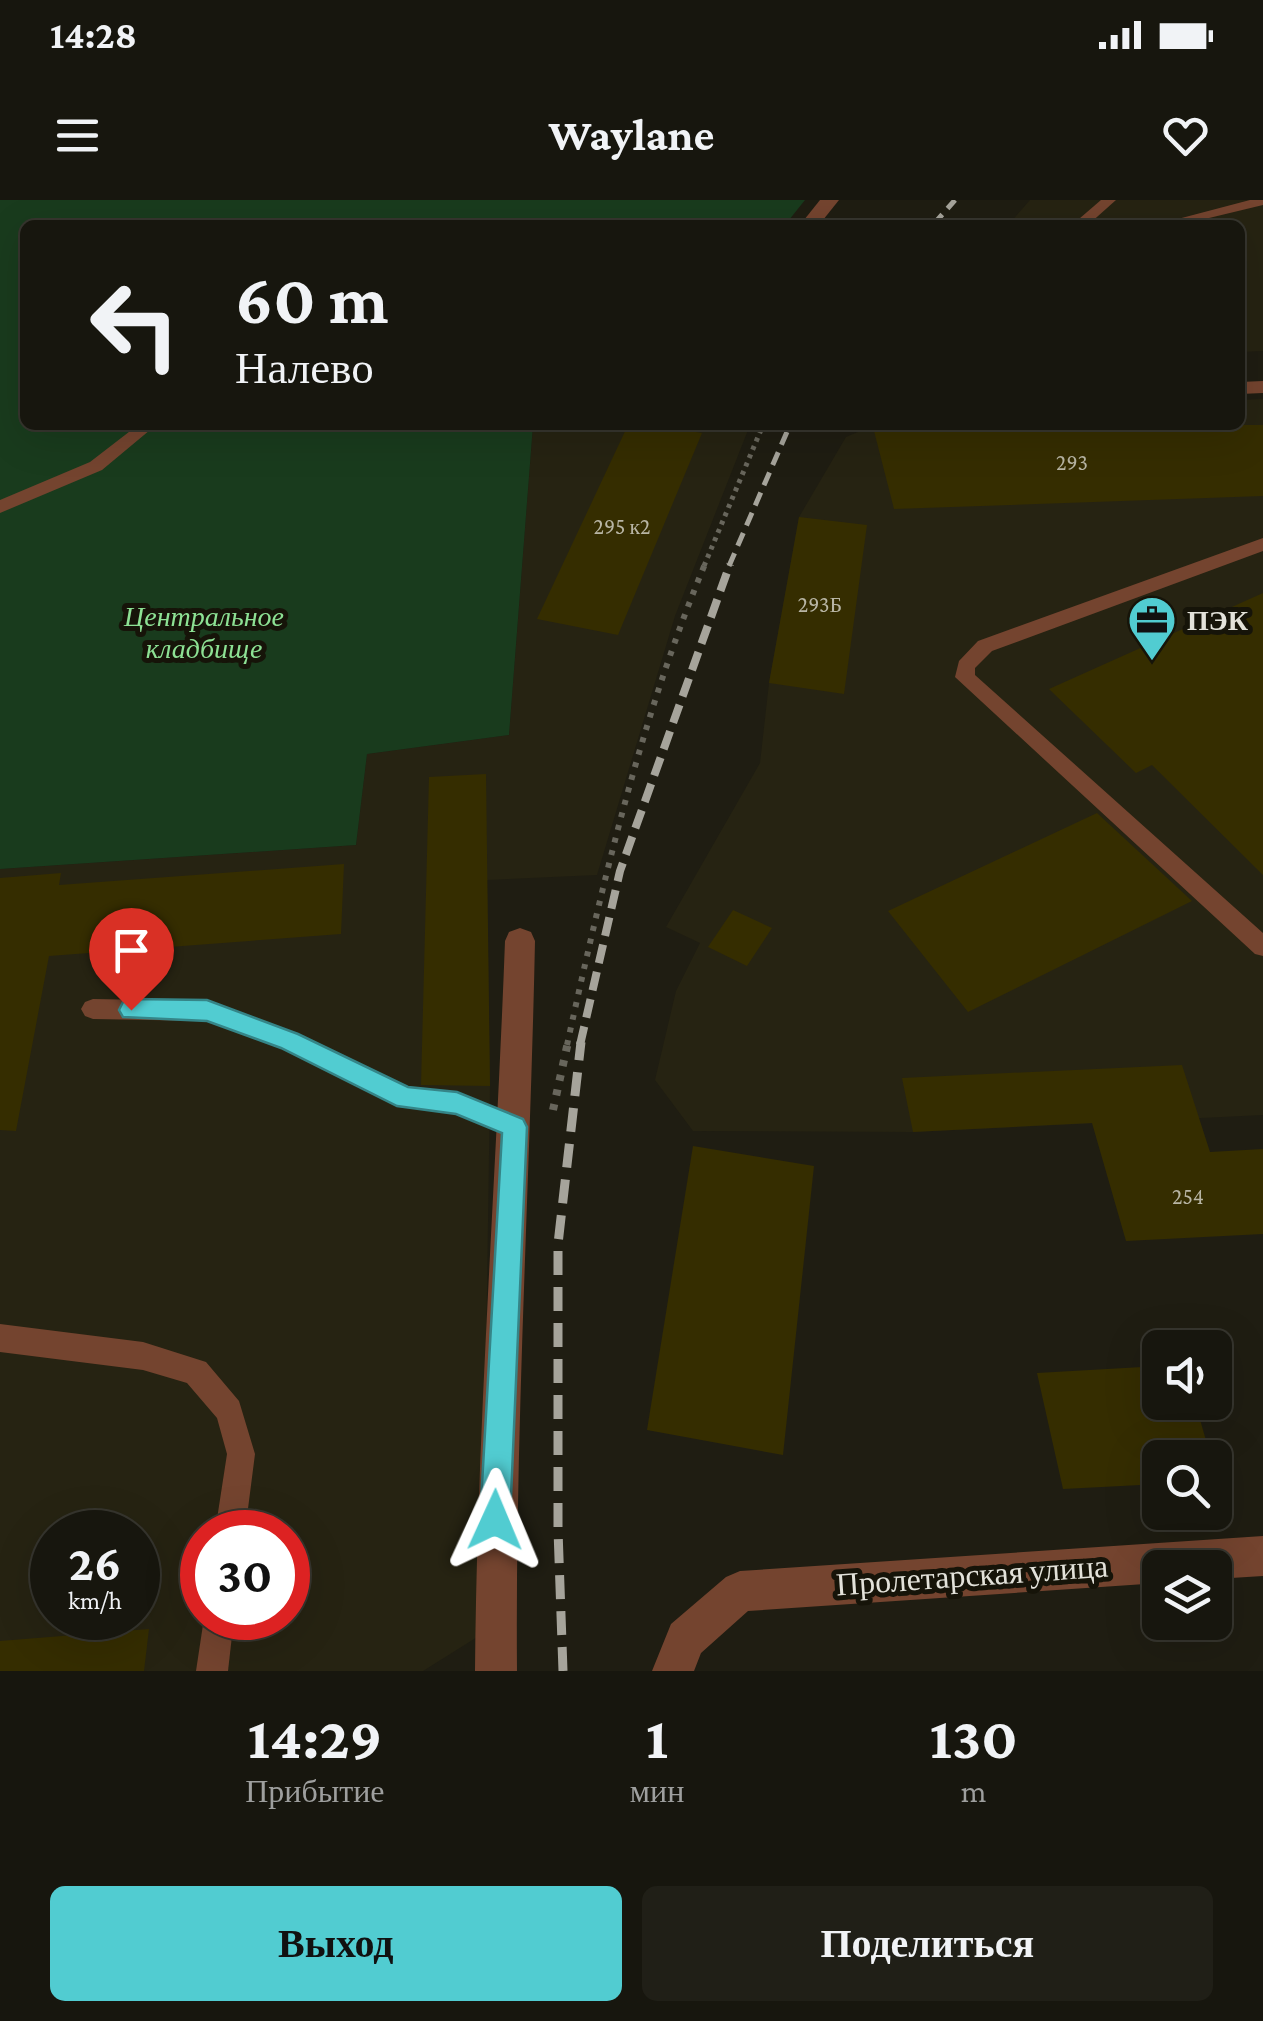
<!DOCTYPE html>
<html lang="ru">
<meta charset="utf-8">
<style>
:root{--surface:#17160e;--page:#201f17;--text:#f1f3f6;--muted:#9e9f9e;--line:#36352e;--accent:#51ccd1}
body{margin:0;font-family:"Crimson Pro",serif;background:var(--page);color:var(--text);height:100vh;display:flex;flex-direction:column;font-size:38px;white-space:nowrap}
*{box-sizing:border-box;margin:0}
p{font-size:32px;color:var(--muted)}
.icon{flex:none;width:55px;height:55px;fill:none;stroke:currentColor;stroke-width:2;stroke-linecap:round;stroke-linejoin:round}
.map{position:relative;height:1471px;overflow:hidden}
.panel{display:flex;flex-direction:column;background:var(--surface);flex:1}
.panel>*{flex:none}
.banner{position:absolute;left:20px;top:20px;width:1225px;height:210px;border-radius:15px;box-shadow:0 10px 40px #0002,0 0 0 2px var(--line);background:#17160e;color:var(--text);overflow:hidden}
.fabs{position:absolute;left:1142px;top:1130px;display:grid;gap:20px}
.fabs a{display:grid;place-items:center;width:90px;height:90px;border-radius:15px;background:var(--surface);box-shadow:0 10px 40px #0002,0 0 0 2px var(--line);font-size:50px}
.speed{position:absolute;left:30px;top:1310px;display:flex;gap:20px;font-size:50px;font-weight:700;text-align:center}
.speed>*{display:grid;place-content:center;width:130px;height:130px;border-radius:50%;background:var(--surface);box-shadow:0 10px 40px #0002,0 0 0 2px var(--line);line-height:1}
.speed small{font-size:25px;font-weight:400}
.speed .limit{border:15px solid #d22;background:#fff;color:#111}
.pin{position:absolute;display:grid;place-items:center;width:85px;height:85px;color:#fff;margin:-102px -42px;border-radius:50% 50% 50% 0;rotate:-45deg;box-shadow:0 0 10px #0007}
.pin .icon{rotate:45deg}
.me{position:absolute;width:110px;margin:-55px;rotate:1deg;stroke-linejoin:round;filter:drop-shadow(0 0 8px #0008)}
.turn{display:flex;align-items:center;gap:35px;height:210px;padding:0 50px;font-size:45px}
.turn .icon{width:130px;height:130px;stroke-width:2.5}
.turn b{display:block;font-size:70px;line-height:85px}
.eta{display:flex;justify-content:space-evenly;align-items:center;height:170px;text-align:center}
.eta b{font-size:60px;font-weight:700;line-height:70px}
.cta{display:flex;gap:20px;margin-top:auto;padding:20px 50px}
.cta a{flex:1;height:115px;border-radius:15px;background:var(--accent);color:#111;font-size:40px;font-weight:700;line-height:115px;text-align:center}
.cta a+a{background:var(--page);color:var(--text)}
.status{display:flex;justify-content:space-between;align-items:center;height:70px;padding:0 50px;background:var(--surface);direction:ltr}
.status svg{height:28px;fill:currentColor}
header{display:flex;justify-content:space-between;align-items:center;height:130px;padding:0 50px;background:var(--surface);font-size:45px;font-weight:700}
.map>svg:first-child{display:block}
</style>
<div class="status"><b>14:28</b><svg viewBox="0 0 49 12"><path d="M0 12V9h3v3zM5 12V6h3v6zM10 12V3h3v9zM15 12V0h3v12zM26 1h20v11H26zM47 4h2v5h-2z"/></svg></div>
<header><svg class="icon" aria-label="menu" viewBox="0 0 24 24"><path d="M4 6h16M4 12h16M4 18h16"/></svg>Waylane<svg class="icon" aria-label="heart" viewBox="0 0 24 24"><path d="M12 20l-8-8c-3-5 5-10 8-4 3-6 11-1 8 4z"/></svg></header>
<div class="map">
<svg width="1263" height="1471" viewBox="0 0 1263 1471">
<rect width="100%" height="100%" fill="#1f1d12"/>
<g fill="#262312" fill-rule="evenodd">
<path d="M1030,0H1263V151L1240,152V25H1008Z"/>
<path d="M1263,199V915L913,932L693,931L655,880L676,791L700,743L666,727L760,563L769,483L799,317L846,237L875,225H1240V200Z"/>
<path d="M533,225H750L675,416L597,675L487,680L490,886L482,1434L423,1471H0V669L356,645L367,554L509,535ZM52,1332H138V1418H52ZM202,1332H288V1418H202Z"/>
</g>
<path fill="#193b1d" d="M0,0H805L785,25H25V225H533L509,535L367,554L356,645L0,669Z"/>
<g fill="#352d00">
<path d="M628,225H656L702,233L618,435L537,419Z"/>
<path d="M951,225H1263V296L894,309L873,227Z"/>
<path d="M799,317L867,325L844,494L769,483Z"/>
<path d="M1263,393V675L1152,565L1136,573L1049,489Z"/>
<path d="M486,574L490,886L421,885L429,577Z"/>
<path d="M1097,613L1192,701L968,812L888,711Z"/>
<path d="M344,664L341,734L49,756L16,931L0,930V678L61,673L59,685Z"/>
<path d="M733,710L772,728L747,766L708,747Z"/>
<path d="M1182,865L1210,952L1263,949V1034L1126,1041L1092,923L913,932L902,878Z"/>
<path d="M693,946L814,966L783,1255L647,1230Z"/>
<path d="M1160,1166V1202H1195L1211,1258H1160V1284L1063,1289L1037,1173Z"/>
<path d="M149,1429L144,1471H0V1441Z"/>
</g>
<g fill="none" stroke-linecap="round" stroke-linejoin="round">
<path stroke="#68665c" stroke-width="5" stroke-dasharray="4 5" stroke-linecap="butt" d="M704,366L763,225"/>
<path stroke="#68665c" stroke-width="6" stroke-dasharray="5 8" stroke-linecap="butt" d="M567,845C603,682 641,517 705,364"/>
<path stroke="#68665c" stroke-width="8" stroke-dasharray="6 9" stroke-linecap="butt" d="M553,910L568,842"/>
<g fill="#74442f" fill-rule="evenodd">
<path d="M1101,0H1116L1088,25H1072Z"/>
<path d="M1250,0H1263V5L1180,25H1155Z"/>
<path d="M138,225H156L102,270L0,313V300L90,262Z"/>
<path d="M1263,338V351L992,451L975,468V475L1263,733V756L1255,754L955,477L959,461L978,441Z"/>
<path d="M93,799L207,801L298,834L408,887L457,892L524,919L527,927L524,935L515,938L456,914L396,906L282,848L207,821L93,819L85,816L81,809L85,802Z"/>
<path d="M0,1124L143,1142L206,1162L239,1201L255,1254L245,1332H215L227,1254L217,1218L187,1183L143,1170L0,1152Z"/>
<path d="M204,1418H234L228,1471H196Z"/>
</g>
<g fill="#74442f" fill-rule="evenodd">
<path d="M820,0H839L819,25H800Z"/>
<path d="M1263,181V193L1240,194V182Z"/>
<path d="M520,728L531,732L535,741C530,985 515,1227 517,1471H475C477,1227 496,985 505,741L509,732Z"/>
<path d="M1263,1336V1376L1215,1379V1368H1160V1383L748,1411L701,1453L694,1471H652L671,1424L726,1377L740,1371Z"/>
</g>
<g stroke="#a6a49b" stroke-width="5" stroke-dasharray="14 8" stroke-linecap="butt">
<path d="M933,25L955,0"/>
<path d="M729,366L790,225"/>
</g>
<path stroke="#a6a49b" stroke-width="8" stroke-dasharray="19 9" stroke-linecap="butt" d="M580,845L620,671L730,364"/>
<path stroke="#a6a49b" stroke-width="9" stroke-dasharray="24 12" stroke-linecap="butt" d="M563,1471L558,1330V1044L581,842"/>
</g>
<path fill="#51ccd1" stroke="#358588" stroke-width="2.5" d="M131,799L207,800L298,834L408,887L457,892L523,919L527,927L510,1320L506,1330L495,1335L485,1330L480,1320L502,933L456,914L397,906L281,848L207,821L123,817L119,810L123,802Z"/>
<defs>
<g id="office-pin" transform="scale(2.5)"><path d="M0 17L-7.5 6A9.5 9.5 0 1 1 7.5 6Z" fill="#51ccd1" stroke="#161409"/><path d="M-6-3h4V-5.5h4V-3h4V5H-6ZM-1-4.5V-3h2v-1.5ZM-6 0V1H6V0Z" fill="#111"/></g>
</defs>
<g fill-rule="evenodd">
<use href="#office-pin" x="1152" y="420"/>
</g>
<g text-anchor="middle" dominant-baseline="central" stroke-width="10" stroke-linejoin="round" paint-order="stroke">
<g font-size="22" fill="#b8b5a4">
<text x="1072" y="262">293</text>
<text x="622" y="326">295 к2</text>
<text x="820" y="404">293Б</text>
<text x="1188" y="996">254</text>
</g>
<g font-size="28" font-style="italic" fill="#8de194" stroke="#161409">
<text x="204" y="416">Центральное<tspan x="204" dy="32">кладбище</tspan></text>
</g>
<g font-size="28" font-weight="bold" fill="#e3e2da" stroke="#161409" text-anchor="start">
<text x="1187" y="420">ПЭК</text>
</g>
<g font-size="32" fill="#e3e2da" stroke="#161409">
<text transform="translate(972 1375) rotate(-4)">Пролетарская улица</text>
</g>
</g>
</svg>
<div class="fabs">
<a><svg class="icon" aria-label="sound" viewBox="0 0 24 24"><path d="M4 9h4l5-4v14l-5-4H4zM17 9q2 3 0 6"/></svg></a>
<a><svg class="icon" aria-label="search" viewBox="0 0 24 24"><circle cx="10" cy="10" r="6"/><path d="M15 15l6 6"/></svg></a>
<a><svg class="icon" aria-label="layers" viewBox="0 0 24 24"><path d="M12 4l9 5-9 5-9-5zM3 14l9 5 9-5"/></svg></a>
</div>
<div class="speed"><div>26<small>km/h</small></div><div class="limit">30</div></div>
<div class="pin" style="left:131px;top:810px;background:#d93025"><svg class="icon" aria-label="arrive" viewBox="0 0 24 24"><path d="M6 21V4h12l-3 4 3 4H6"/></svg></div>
<svg class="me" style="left:495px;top:1320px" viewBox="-20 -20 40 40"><path d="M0-17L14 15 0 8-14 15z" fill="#51ccd1" stroke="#fff" stroke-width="4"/></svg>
<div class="banner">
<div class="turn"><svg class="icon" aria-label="left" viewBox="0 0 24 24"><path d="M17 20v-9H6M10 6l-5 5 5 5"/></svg><div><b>60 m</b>Налево</div></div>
</div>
</div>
<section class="panel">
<div class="eta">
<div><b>14:29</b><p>Прибытие</p></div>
<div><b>1</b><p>мин</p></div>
<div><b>130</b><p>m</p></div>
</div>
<div class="cta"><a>Выход</a><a>Поделиться</a></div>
</section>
